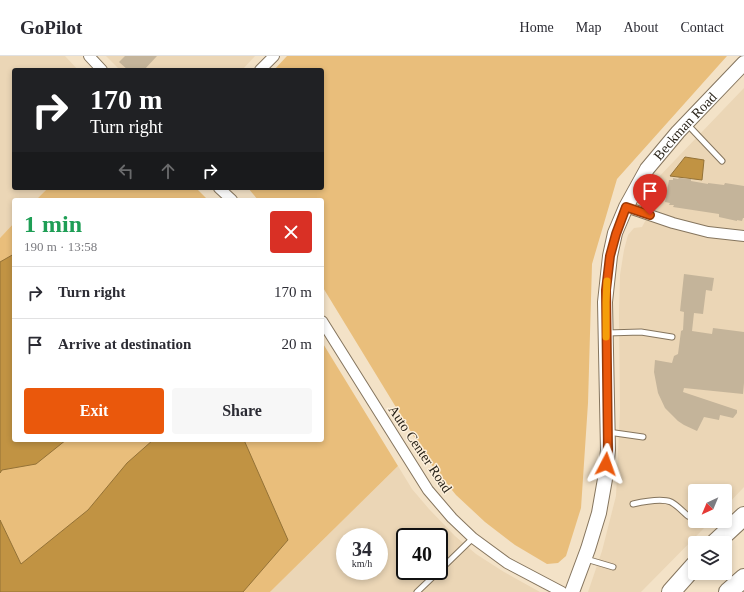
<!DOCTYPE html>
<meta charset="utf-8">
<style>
:root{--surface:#fff;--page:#f7f7f7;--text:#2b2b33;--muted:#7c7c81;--line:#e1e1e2;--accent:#ea580c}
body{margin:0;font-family:Georgia,serif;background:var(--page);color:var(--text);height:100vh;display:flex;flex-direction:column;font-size:15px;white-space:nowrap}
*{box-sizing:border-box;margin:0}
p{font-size:13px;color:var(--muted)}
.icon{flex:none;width:22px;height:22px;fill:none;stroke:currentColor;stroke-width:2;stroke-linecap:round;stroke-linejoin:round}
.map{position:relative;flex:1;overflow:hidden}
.details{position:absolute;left:12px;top:142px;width:312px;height:244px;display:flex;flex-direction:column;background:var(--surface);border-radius:4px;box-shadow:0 2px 6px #0003}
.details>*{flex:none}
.top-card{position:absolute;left:12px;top:12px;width:312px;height:122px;border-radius:4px;box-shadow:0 2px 6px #0003;background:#202124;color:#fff;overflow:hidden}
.needle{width:26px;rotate:224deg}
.tools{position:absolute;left:688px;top:428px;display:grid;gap:8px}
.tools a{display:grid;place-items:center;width:44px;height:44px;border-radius:4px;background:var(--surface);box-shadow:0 2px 6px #0003;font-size:20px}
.speed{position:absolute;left:336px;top:472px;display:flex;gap:8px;font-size:20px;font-weight:700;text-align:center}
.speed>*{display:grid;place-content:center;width:52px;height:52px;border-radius:50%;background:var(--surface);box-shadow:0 2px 6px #0003;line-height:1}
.speed small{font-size:10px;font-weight:400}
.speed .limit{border:2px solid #111;border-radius:6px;background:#fff;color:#111}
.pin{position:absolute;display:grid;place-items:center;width:34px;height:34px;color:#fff;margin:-41px -17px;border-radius:50% 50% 50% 0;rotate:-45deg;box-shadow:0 0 4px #0007}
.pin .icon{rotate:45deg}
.me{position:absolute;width:44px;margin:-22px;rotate:4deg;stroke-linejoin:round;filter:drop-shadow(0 0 3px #0008)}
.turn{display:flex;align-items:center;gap:14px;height:84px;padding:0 12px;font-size:18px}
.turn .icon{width:52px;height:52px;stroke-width:2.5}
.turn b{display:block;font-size:28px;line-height:34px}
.lanes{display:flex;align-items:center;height:38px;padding:0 12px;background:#0003;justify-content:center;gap:20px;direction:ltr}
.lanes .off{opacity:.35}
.round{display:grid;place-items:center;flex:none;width:42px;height:42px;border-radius:4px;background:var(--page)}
.headline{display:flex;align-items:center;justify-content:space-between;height:68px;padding:0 12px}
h1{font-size:24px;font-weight:700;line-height:30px;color:#1e9e55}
.action{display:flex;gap:8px;margin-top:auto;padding:8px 12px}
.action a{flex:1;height:46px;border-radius:4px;background:var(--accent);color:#fff;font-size:16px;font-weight:700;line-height:46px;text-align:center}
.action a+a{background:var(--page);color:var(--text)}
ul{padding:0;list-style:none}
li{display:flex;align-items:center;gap:12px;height:52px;padding:0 12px;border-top:1px solid var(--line)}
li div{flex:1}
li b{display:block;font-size:15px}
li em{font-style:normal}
header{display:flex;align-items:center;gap:24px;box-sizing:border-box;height:56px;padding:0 20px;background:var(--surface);border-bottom:1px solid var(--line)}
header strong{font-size:19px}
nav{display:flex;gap:22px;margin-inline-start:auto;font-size:14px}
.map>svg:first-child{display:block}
</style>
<header>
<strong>GoPilot</strong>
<nav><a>Home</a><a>Map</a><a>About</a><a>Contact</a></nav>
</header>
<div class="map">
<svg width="744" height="536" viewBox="0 0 744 536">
<rect width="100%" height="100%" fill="#f3e2c7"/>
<g fill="#ebd6b6" fill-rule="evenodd">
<path d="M0,0H65L78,14H14V132H48L36,144H14V167L0,182Z"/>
<path d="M106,0H255L242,14H120Z"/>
<path d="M744,32V431L725,451V435H695V465H711L641,536H588L602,495L616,440L620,354L619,259L620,219L624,194L628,179L634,172L642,171L653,151L649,145L648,138L655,125Z"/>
<path d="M398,410L412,433L429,453L455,480L476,498L504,516L540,536H270ZM345,481H379V515H345ZM405,481H439V515H405Z"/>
</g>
<g fill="#e9be7b">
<path d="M287,0H727L617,123L592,208L588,347L581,452L566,500L558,507L547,508L515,489L485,466L456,439L430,407L322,230V144H258L248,132H322V14H274Z"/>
<path d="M48,132H196L208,144H36Z"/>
<path d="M14,167V384H322V286L398,410L270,536H0V182Z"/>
</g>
<g fill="#c19343" stroke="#947237">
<path d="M685,101L704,104L702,124L670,120Z"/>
<path d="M14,198V384H66L36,408L2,414L0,417V206Z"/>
<path d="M153,384H244L288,484L243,536H0V464L21,508L88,454L127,407Z"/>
</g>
<g fill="#c4b49a">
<path d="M125,0H157L144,14H128L119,6Z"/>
<path d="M673,122L678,123L679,122L691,123V125L708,128V127L724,129L725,127L744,130V162H743L742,165L737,164V165L719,161V158L673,151L674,149H669L670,147L665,146L669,124H673Z"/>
<path d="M684,218L714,222L712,235L706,234L703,258L694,257L692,275L712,278L713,272L744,276V327L743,338L684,332L683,336L737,354V357L733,362L720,359L719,364L704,361L697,375L684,369L678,365L665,352L658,337L654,316L655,304L672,307L674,300L678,298L681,275L683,274L684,256L680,255Z"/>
</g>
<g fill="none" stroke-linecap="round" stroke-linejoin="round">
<g stroke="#85755e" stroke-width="7">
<g id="lane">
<path d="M687,68L722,105"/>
<path d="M607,277L641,276L672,281"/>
<path d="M608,376L643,381"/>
<path d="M633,448C642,446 661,442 671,446C677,449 683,456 688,460"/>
<path d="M586,503L613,511"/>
<path d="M439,515L473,482"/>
<path d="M417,536L439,515"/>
</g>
</g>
<g stroke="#85755e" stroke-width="12">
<g id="street">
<path d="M89,0L102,14"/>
<path d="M260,14L274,0"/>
<path d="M219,132L232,144"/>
<path d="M626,151L673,167L708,176L744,180"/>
<path d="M322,265L428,434L452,462L473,482L507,507L562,536"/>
</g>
</g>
<g stroke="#85755e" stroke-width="16">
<g id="secondary">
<path id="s1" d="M572,536L588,493L599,457L605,423L608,394L605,246L610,200L615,177L626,151L647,113L678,76L744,7"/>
</g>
</g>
<g stroke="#85755e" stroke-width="20">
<g id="highway">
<path d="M715,487L744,460"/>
<path d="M671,536L695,509"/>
<path d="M728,536L744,522"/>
</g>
</g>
<use href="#lane" stroke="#fff" stroke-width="5"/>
<use href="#street" stroke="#fff" stroke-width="10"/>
<use href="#secondary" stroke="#fff" stroke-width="14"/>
<use href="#highway" stroke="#fff" stroke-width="18"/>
</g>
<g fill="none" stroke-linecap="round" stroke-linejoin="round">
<g stroke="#983908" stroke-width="10">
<path id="route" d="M606,408L608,394L606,234L610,200L616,178L626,151L650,159"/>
</g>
<use href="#route" stroke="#ea580c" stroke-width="7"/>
<path stroke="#f59e0b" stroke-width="7" d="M606,281V246L607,225"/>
</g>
<g text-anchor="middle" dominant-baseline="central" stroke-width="3" stroke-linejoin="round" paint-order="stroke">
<g font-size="14" fill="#2a241a" stroke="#fdefda">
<text stroke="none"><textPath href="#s1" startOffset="494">Beckman Road</textPath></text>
<text transform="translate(420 393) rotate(56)">Auto Center Road</text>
</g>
</g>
</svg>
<div class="tools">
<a><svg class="needle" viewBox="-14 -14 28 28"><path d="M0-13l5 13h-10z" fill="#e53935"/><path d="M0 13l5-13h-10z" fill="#7c7c81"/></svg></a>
<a><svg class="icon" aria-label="layers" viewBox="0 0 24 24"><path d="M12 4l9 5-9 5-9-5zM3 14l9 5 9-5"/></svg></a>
</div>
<div class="speed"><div>34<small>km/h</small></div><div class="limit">40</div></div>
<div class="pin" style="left:650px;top:159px;background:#d93025"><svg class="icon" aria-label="arrive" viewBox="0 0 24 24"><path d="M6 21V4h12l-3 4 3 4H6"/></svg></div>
<svg class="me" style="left:606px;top:408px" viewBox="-20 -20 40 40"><path d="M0-17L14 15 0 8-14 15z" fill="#ea580c" stroke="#fff" stroke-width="4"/></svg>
<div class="top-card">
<div class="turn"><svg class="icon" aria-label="right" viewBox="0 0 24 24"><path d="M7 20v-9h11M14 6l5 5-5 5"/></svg><div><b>170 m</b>Turn right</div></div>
<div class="lanes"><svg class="icon off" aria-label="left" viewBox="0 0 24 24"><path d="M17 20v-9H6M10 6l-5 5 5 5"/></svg><svg class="icon off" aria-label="ahead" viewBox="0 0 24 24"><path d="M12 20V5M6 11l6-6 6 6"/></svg><svg class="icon" aria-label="right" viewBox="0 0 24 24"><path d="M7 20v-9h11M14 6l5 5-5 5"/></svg></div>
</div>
<section class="details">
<div class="headline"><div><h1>1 min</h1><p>190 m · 13:58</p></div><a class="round" style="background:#d93025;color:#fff"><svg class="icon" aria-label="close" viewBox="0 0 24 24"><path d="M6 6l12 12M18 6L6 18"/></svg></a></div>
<ul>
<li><svg class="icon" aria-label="right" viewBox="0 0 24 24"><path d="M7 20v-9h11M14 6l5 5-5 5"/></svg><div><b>Turn right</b></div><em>170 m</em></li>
<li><svg class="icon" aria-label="arrive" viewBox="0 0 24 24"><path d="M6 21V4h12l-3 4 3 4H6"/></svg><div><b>Arrive at destination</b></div><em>20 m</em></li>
</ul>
<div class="action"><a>Exit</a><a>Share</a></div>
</section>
</div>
